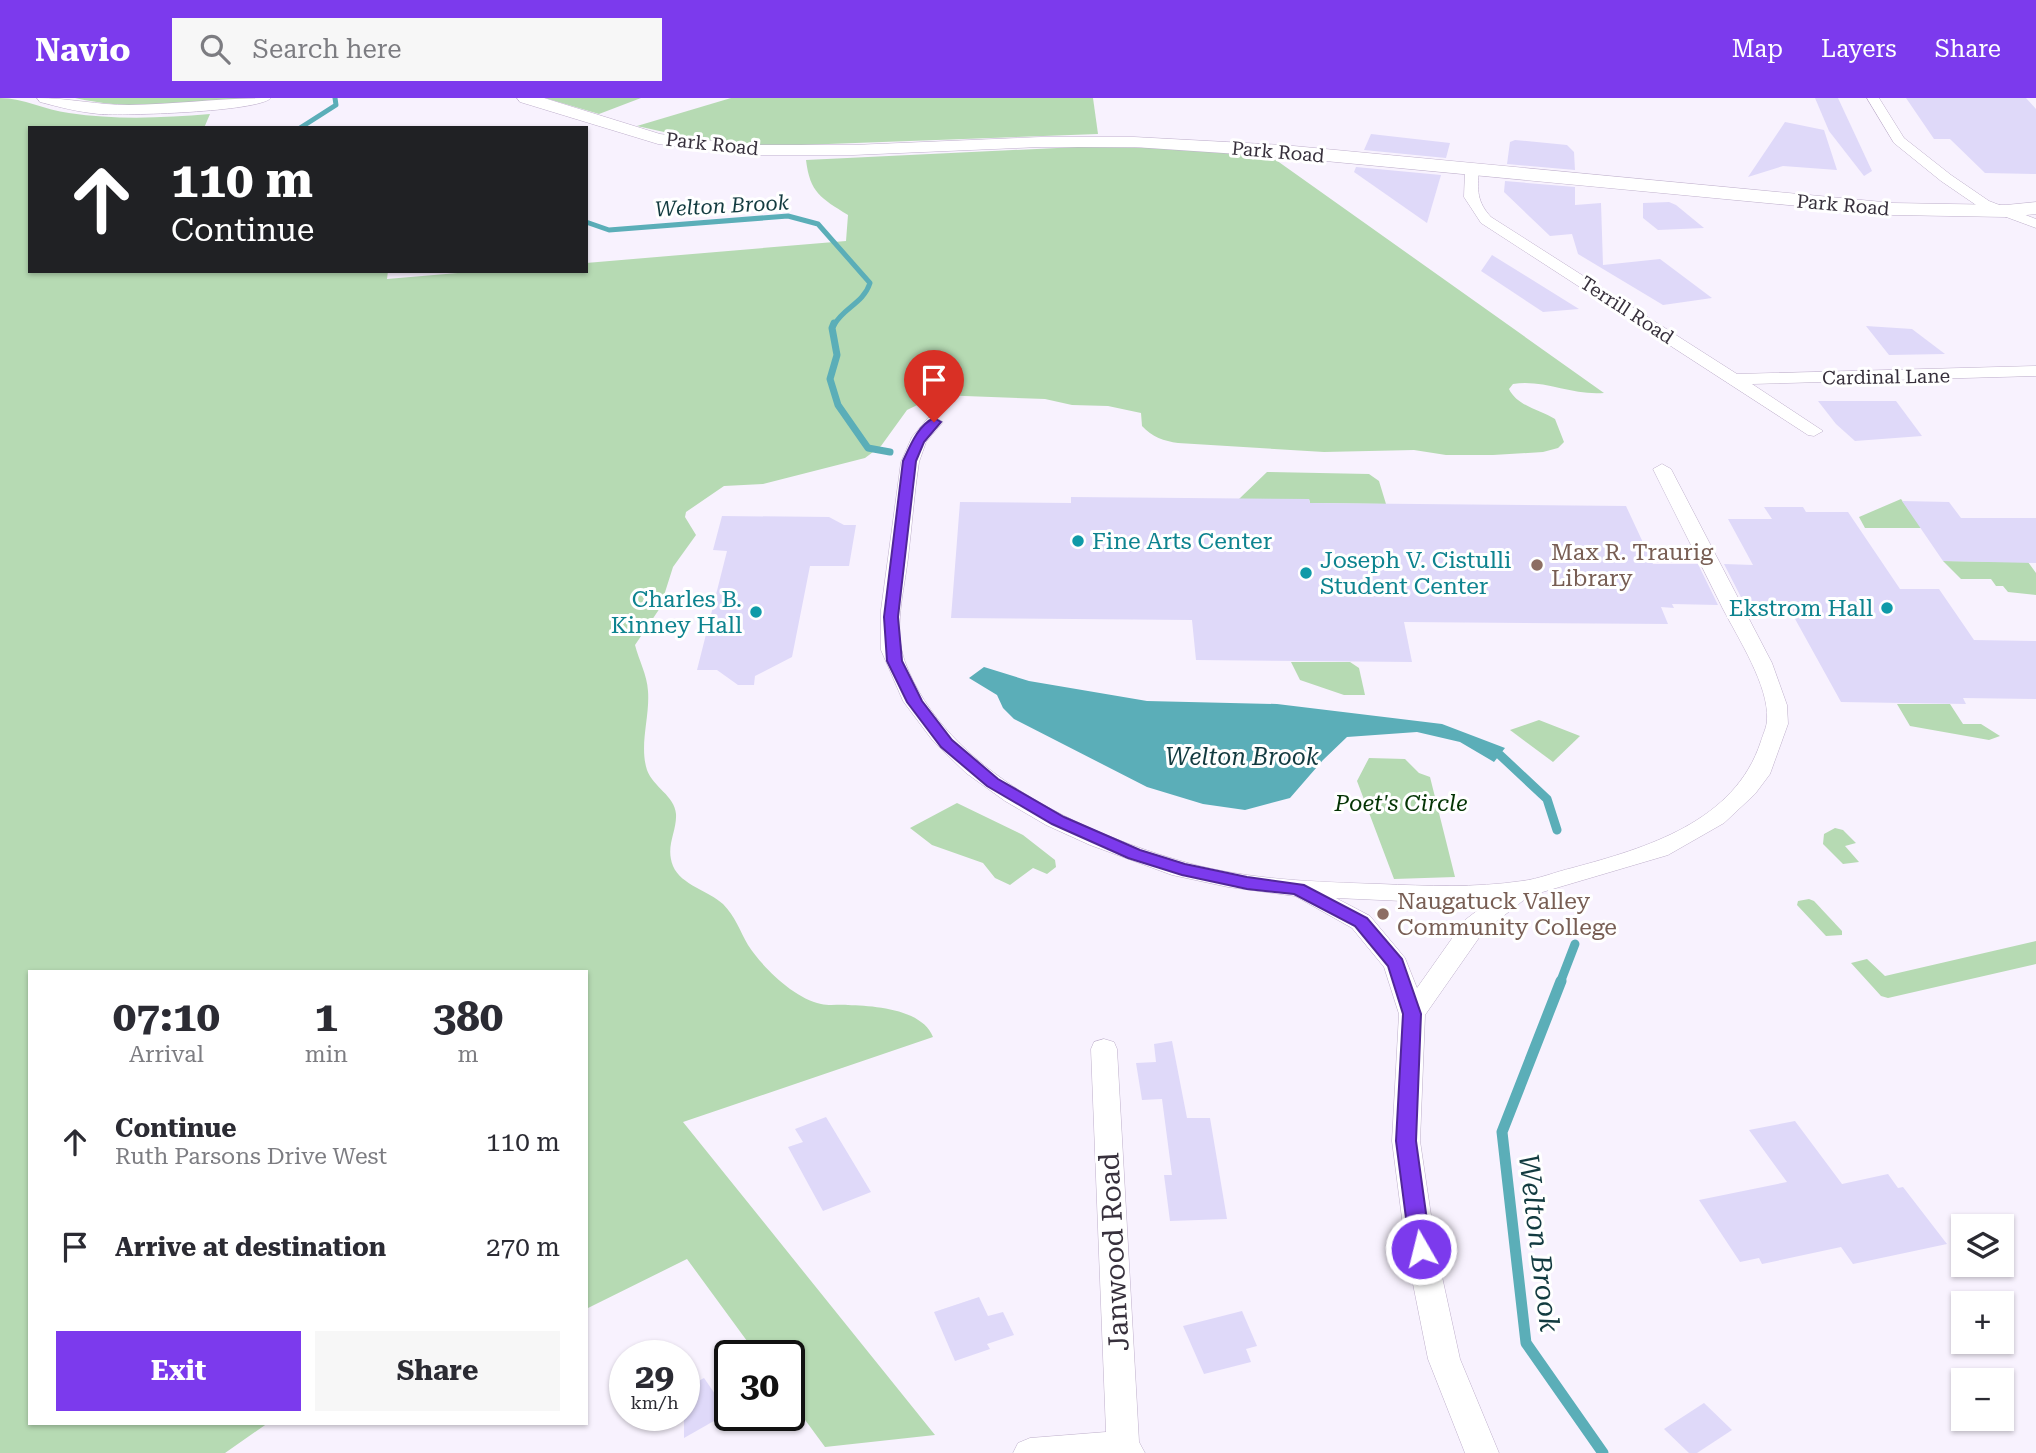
<!DOCTYPE html>
<meta charset="utf-8">
<style>
:root{--surface:#fff;--page:#f7f7f7;--text:#2b2b33;--muted:#7c7c81;--accent:#7c3aed}
body{margin:0;font-family:"Roboto Serif",serif;background:var(--page);color:var(--text);height:100vh;display:flex;flex-direction:column;font-size:26px;white-space:nowrap}
*{box-sizing:border-box;margin:0}
p{font-size:23px;color:var(--muted)}
.icon{flex:none;width:38px;height:38px;fill:none;stroke:currentColor;stroke-width:2;stroke-linecap:round;stroke-linejoin:round}
.map{position:relative;flex:1;overflow:hidden}
.details{position:absolute;left:28px;top:872px;width:560px;height:455px;display:flex;flex-direction:column;background:var(--surface);border-radius:0px;box-shadow:0 2px 5px #0004}
.details>*{flex:none}
.top-card{position:absolute;left:28px;top:28px;width:560px;height:147px;border-radius:0px;box-shadow:0 2px 5px #0004;background:#202124;color:#fff;overflow:hidden}
.tools{position:absolute;left:1951px;top:1116px;display:grid;gap:14px}
.tools a{display:grid;place-items:center;width:63px;height:63px;border-radius:0px;background:var(--surface);box-shadow:0 2px 5px #0004;font-size:35px}
.speed{position:absolute;left:609px;top:1242px;display:flex;gap:14px;font-size:35px;font-weight:700;text-align:center}
.speed>*{display:grid;place-content:center;width:91px;height:91px;border-radius:50%;background:var(--surface);box-shadow:0 2px 5px #0004;line-height:1}
.speed small{font-size:18px;font-weight:400}
.speed .limit{border:4px solid #111;border-radius:10px;background:#fff;color:#111}
.pin{position:absolute;display:grid;place-items:center;width:60px;height:60px;color:#fff;margin:-72px -30px;border-radius:50% 50% 50% 0;rotate:-45deg;box-shadow:0 0 7px #0007}
.pin .icon{rotate:45deg}
.me{position:absolute;width:77px;margin:-38px;rotate:352deg;stroke-linejoin:round;filter:drop-shadow(0 0 5px #0008)}
.turn{display:flex;align-items:center;gap:24px;height:147px;padding:0 28px;font-size:32px}
.turn .icon{width:91px;height:91px;stroke-width:2.5}
.turn b{display:block;font-size:49px;line-height:60px}
.eta{display:flex;justify-content:space-evenly;align-items:center;height:119px;text-align:center}
.eta b{font-size:42px;font-weight:700;line-height:49px}
.button{display:flex;gap:14px;margin-top:auto;padding:14px 28px}
.button a{flex:1;height:80px;border-radius:0px;background:var(--accent);color:#fff;font-size:28px;font-weight:700;line-height:80px;text-align:center}
.button a+a{background:var(--page);color:var(--text)}
ul{padding:0;list-style:none}
li{display:flex;align-items:center;gap:21px;height:105px;padding:0 28px}
li div{flex:1}
li b{display:block;font-size:26px}
li em{font-style:normal}
header{display:flex;align-items:center;gap:42px;box-sizing:border-box;height:98px;padding:0 35px;background:var(--accent);color:#fff}
header strong{font-size:33px}
nav{display:flex;gap:38px;margin-inline-start:auto;font-size:24px}
.search{width:490px;height:63px;background:var(--page);display:flex;align-items:center;gap:18px;box-sizing:border-box;padding:0 24px;border-radius:0px;color:var(--muted);font-size:26px}
.map>svg:first-child{display:block}
</style>
<header>
<strong>Navio</strong>
<div class="search"><svg class="icon" aria-label="search" viewBox="0 0 24 24"><circle cx="10" cy="10" r="6"/><path d="M15 15l6 6"/></svg>Search here</div>
<nav><a>Map</a><a>Layers</a><a>Share</a></nav>
</header>
<div class="map">
<svg width="2036" height="1355" viewBox="0 0 2036 1355">
<rect width="100%" height="100%" fill="#f8f2fe"/>
<g fill="#b6dab3">
<path d="M0,0C24,0 45,12 69,15C116,22 163,20 210,16L204,30H30V173H388L387,181L481,173H586V165L846,143L848,117C821,100 810,95 806,62L1078,49L1167,50L1269,57L1604,295C1573,298 1544,281 1513,286L1509,291C1517,308 1540,312 1555,321L1564,344L1558,350L1543,354L1493,357H1446L1414,352L1324,354L1178,345C1164,343 1152,339 1142,328L1141,315L1108,308L1072,307L1045,301L938,297L907,312L881,348L865,360L763,386L724,388L686,414L685,419L696,437L673,469L660,510L635,547C639,563 647,576 648,593C650,619 639,647 647,672C653,689 675,698 676,716C677,734 665,748 673,768C681,787 709,793 723,806C735,818 740,833 748,847C763,870 794,900 821,906C830,908 840,906 848,907C875,908 922,911 933,939L683,1024L935,1337L825,1349L789,1300V1258H758L687,1161L586,1211V873H30V1325H268L225,1355H0Z"/>
<path d="M75,0H254C195,7 133,13 75,0Z"/>
<path d="M545,0H641L599,16Z"/>
<path d="M731,0H1093L1098,36L774,48L700,42L637,28Z"/>
<path d="M1267,374L1369,376L1379,383L1386,406L1310,405L1309,401H1239Z"/>
<path d="M1901,401L1922,430H1865L1859,419Z"/>
<path d="M1943,463L2028,464L2036,475V497L2008,494L2003,488H1996L1991,481H1961Z"/>
<path d="M1291,564H1350L1359,570L1365,597H1344L1300,582Z"/>
<path d="M1897,606H1950L1963,626H1981L2000,638L1989,642L1910,628Z"/>
<path d="M1539,622L1580,638L1553,664L1510,632Z"/>
<path d="M1369,660L1405,661L1419,675L1430,679L1455,779L1394,781L1357,683Z"/>
<path d="M957,705L1023,737L1055,762L1056,769L1047,776L1033,770L1010,787L995,780L983,765L932,747L910,730Z"/>
<path d="M1835,730L1843,732L1856,745L1845,748L1859,764L1843,766L1823,746L1824,736Z"/>
<path d="M1809,801L1814,803L1842,833V837L1826,838L1797,807L1798,803Z"/>
<path d="M2036,843V866L1888,900L1881,898L1851,865L1867,861L1885,878Z"/>
</g>
<path fill="#5baeb8" d="M984,569L1029,583L1147,603L1277,606L1442,626L1505,650L1494,664L1460,644L1417,634L1347,639L1323,662L1290,700L1245,712L1203,706L1147,689L1014,621L1003,610L997,597L969,580Z"/>
<g fill="none" stroke-linecap="round" stroke-linejoin="round">
<g stroke="#5baeb8" stroke-width="5">
<path d="M300,30L336,7L335,0"/>
<path d="M586,124L609,132L788,118L818,126L870,185C863,206 844,209 834,227"/>
</g>
<path stroke="#5baeb8" stroke-width="7" d="M834,225L832,230L837,257L830,281L838,307L868,350L890,354"/>
<g stroke="#5baeb8" stroke-width="9">
<path d="M1500,657L1547,701L1557,732"/>
<path d="M1560,885L1575,846"/>
</g>
<path stroke="#5baeb8" stroke-width="11" d="M1561,883L1502,1034L1526,1245L1603,1355"/>
</g>
<g fill="#dfd9f9">
<path d="M1815,0H1838L1872,73L1864,78L1829,33Z"/>
<path d="M1906,0H2026L2036,11V76L1985,75L1950,41H1934Z"/>
<path d="M1785,24L1824,32L1837,72L1783,68L1748,79Z"/>
<path d="M1371,36L1450,45L1446,60L1364,52Z"/>
<path d="M1515,42L1567,47L1574,54L1575,72L1507,66L1510,44Z"/>
<path d="M1356,69L1441,77L1427,125L1354,74Z"/>
<path d="M1505,83L1575,89V107L1601,105L1603,167L1660,161L1712,200L1663,207L1578,156L1572,136L1550,138L1504,94Z"/>
<path d="M1669,104L1676,107L1704,130L1658,132L1643,120V105Z"/>
<path d="M1492,157L1579,211L1543,214L1481,173Z"/>
<path d="M1866,228L1912,231L1945,256L1889,257Z"/>
<path d="M1818,303H1896L1922,338L1855,343L1836,326Z"/>
<path d="M1071,399L1309,401L1310,405L1626,408L1653,466H1698L1718,507L1672,506L1674,510L1661,509L1668,526L1404,524L1412,564L1196,562L1192,522L951,520L960,404L1071,405Z"/>
<path d="M1902,403L1949,404L1961,420H2036V465L1943,463Z"/>
<path d="M1764,409H1803L1806,414H1848L1900,491H1939L1974,542L2036,543V601L1963,600L1966,606L1841,604L1789,510L1783,507H1745L1724,466L1753,467L1728,421H1772Z"/>
<path d="M722,418L829,419L844,427H856L849,468H810L792,559L755,578L754,587H738L717,572H697L727,453L713,452Z"/>
<path d="M1172,943L1187,1020H1210L1227,1121L1170,1123L1164,1077H1172L1162,1001L1142,1002L1136,965L1156,964L1154,946Z"/>
<path d="M826,1019L871,1094L823,1113L788,1049L803,1044L795,1031Z"/>
<path d="M1795,1023L1842,1086L1888,1076L1898,1090L1903,1089L1947,1146L1853,1166L1841,1149L1762,1166L1759,1160L1740,1164L1699,1102L1787,1084L1749,1032Z"/>
<path d="M979,1199L988,1218L1003,1214L1014,1237L987,1246L990,1251L955,1263L934,1214Z"/>
<path d="M1242,1213L1257,1248L1246,1251L1251,1264L1204,1276L1183,1228Z"/>
<path d="M704,1280L728,1315L684,1340V1291Z"/>
<path d="M1704,1305L1732,1332L1697,1355H1689L1664,1331Z"/>
</g>
<g fill="none" stroke-linecap="round" stroke-linejoin="round">
<g stroke="#beafcb" stroke-width="1">
<g id="street">
<path d="M1867,0H1879L1904,40L1951,77L1989,103L2036,121V130L1979,109L1941,83L1894,45Z"/>
<path d="M1472,68L1479,72C1477,92 1477,104 1491,119L1737,276L2036,268V278L1752,286L1823,333L1814,338L1808,337L1481,125L1464,99L1465,72Z"/>
<path d="M934,319L943,324L926,344L919,364C914,396 912,428 908,460C904,494 893,531 905,564C945,672 1083,736 1188,765C1250,782 1316,784 1380,786C1427,788 1475,790 1522,783C1539,781 1555,774 1572,770C1646,750 1735,724 1761,643C1763,636 1767,629 1767,621C1769,588 1738,540 1723,511C1700,464 1676,418 1653,371L1662,366L1671,371L1772,565L1787,607L1788,626L1770,676L1755,696L1724,725L1668,757L1529,798L1483,834L1425,917L1420,1043L1436,1151L1460,1261L1499,1355H1465L1428,1261L1406,1151L1392,1043L1399,916L1384,869L1352,830L1295,798L1228,789L1172,777L1090,747L1046,727L1005,703L966,675L933,643L903,603L881,552V512L901,364L912,339L928,320ZM1336,800L1425,804L1491,802L1465,822L1417,890L1405,860L1370,818Z"/>
<path d="M1104,941L1114,944L1117,951L1139,1344L1145,1355H1013L1018,1345L1030,1340L1106,1334L1091,951L1094,944Z"/>
</g>
</g>
<g stroke="#beafcb" stroke-width="1">
<g id="secondary">
<path d="M37,0C68,0 98,7 129,7C177,6 223,0 271,0C258,14 123,18 99,16C78,14 59,9 40,4Z"/>
<path d="M517,0H544L660,36L744,47H853L1041,39H1134L1283,47L1893,105L2006,107L2036,104V116L2006,119L1893,117L1283,59L1134,49H1041L853,57H744L658,46L520,4Z"/>
</g>
</g>
<use href="#street" fill="#fff" fill-rule="evenodd"/>
<use href="#secondary" fill="#fff" fill-rule="evenodd"/>
</g>
<path fill="#7c3aed" stroke="#51269a" stroke-width="2" d="M934,320L941,324L924,344L916,363L898,519L902,563L922,603L952,642L998,681L1064,719L1140,752L1185,766L1247,779L1304,787L1367,820L1402,861L1421,916L1416,1043L1431,1151L1428,1157L1421,1159L1413,1157L1410,1151L1396,1043L1403,916L1388,868L1355,828L1294,796L1247,791L1182,777L1128,760L1052,726L987,688L941,649L907,604L887,563L884,519L903,363C910,348 918,327 934,320Z"/>
<g fill="#0f9aa8" stroke="#fff" stroke-width="2.5">
<circle cx="1078" cy="443" r="7"/>
<circle cx="1306" cy="475" r="7"/>
<circle cx="1887" cy="510" r="7"/>
<circle cx="756" cy="514" r="7"/>
</g>
<g fill="#8d6e63" stroke="#fff" stroke-width="2.5">
<circle cx="1537" cy="467" r="7"/>
<circle cx="1383" cy="816" r="7"/>
</g>
<g text-anchor="middle" dominant-baseline="central" stroke-width="6" stroke-linejoin="round" paint-order="stroke">
<g font-size="19" fill="#37303c" stroke="#fff">
<text transform="translate(712 46) rotate(6)">Park Road</text>
<text transform="translate(1278 54) rotate(5)">Park Road</text>
<text transform="translate(1843 107) rotate(5)">Park Road</text>
<text transform="translate(1627 212) rotate(33)">Terrill Road</text>
<text transform="translate(1886 279) rotate(-1)">Cardinal Lane</text>
</g>
<g font-size="21" font-style="italic" fill="#133b40" stroke="#fff">
<text transform="translate(722 108) rotate(-3)">Welton Brook</text>
</g>
<g font-size="23" fill="#0d838f" stroke="#fff" text-anchor="start">
<text x="1092" y="443">Fine Arts Center</text>
<text x="1320" y="462">Joseph V. Cistulli<tspan x="1320" dy="26">Student Center</tspan></text>
<text x="742" y="501" text-anchor="end">Charles B.<tspan x="742" dy="26">Kinney Hall</tspan></text>
<text x="1873" y="510" text-anchor="end">Ekstrom Hall</text>
</g>
<g font-size="23" fill="#785e54" stroke="#fff" text-anchor="start">
<text x="1551" y="454">Max R. Traurig<tspan x="1551" dy="26">Library</tspan></text>
<text x="1397" y="803">Naugatuck Valley<tspan x="1397" dy="26">Community College</tspan></text>
</g>
<g font-size="23" font-style="italic" fill="#053405" stroke="#fff">
<text x="1401" y="705">Poet's Circle</text>
</g>
<g font-size="24" font-style="italic" fill="#133b40" stroke="#fff">
<text x="1242" y="659">Welton Brook</text>
</g>
<g font-size="28" font-style="italic" fill="#133b40" stroke="#fff">
<text transform="translate(1539 1145) rotate(83)">Welton Brook</text>
</g>
<g font-size="28" fill="#37303c" stroke="#fff">
<text transform="translate(1114 1154) rotate(-93)">Janwood Road</text>
</g>
</g>
</svg>
<div class="tools">
<a><svg class="icon" aria-label="layers" viewBox="0 0 24 24"><path d="M12 4l9 5-9 5-9-5zM3 14l9 5 9-5"/></svg></a>
<a>+</a>
<a>−</a>
</div>
<div class="speed"><div>29<small>km/h</small></div><div class="limit">30</div></div>
<div class="pin" style="left:934px;top:324px;background:#d93025"><svg class="icon" aria-label="arrive" viewBox="0 0 24 24"><path d="M6 21V4h12l-3 4 3 4H6"/></svg></div>
<svg class="me" style="left:1421px;top:1151px" viewBox="-20 -20 40 40"><circle r="17" fill="#7c3aed" stroke="#fff" stroke-width="3"/><path d="M0-11L8 9 0 5-8 9z" fill="#fff"/></svg>
<div class="top-card">
<div class="turn"><svg class="icon" aria-label="ahead" viewBox="0 0 24 24"><path d="M12 20V5M6 11l6-6 6 6"/></svg><div><b>110 m</b>Continue</div></div>
</div>
<section class="details">
<div class="eta">
<div><b>07:10</b><p>Arrival</p></div>
<div><b>1</b><p>min</p></div>
<div><b>380</b><p>m</p></div>
</div>
<ul>
<li><svg class="icon" aria-label="ahead" viewBox="0 0 24 24"><path d="M12 20V5M6 11l6-6 6 6"/></svg><div><b>Continue</b><p>Ruth Parsons Drive West</p></div><em>110 m</em></li>
<li><svg class="icon" aria-label="arrive" viewBox="0 0 24 24"><path d="M6 21V4h12l-3 4 3 4H6"/></svg><div><b>Arrive at destination</b></div><em>270 m</em></li>
</ul>
<div class="button"><a>Exit</a><a>Share</a></div>
</section>
</div>
